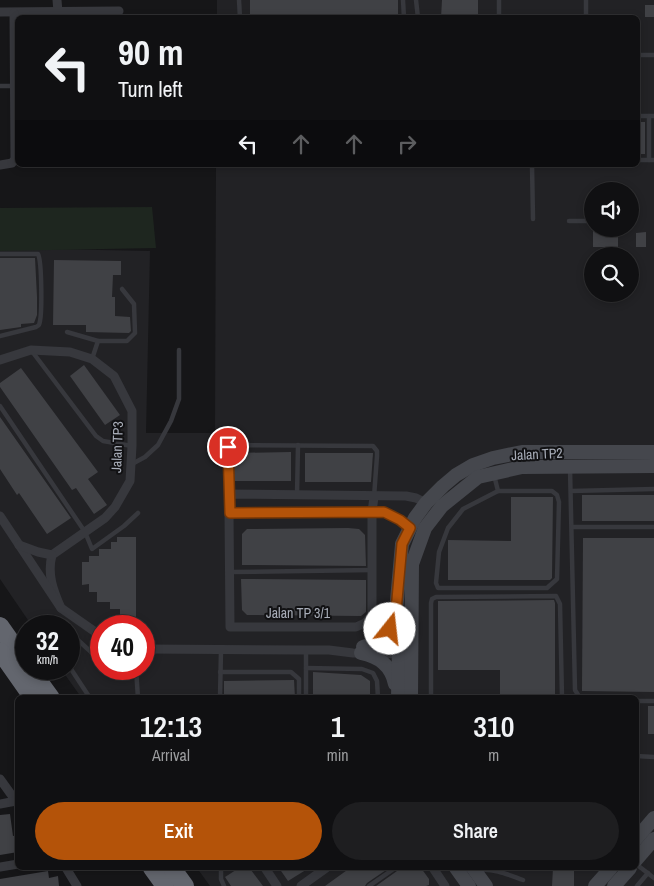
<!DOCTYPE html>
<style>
:root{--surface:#101012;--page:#1e1e20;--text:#f1f3f6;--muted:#9c9d9f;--line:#303032;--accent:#b45309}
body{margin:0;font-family:"Archivo Narrow",sans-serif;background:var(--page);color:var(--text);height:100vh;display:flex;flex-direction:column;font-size:19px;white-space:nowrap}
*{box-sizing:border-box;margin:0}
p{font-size:16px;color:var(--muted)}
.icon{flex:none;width:28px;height:28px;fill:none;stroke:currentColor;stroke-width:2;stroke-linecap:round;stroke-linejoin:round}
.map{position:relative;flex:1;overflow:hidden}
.drawer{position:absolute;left:15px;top:695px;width:624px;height:175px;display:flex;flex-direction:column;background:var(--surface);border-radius:8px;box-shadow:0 2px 8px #0003,0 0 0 1px var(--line)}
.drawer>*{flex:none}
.top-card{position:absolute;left:15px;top:15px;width:625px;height:152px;border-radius:8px;box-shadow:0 2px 8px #0003,0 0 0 1px var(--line);background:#101012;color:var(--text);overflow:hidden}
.controls{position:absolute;left:584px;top:182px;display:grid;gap:10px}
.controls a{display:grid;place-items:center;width:55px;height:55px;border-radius:50%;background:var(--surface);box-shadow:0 2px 8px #0003,0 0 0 1px var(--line);font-size:25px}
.speed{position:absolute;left:15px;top:615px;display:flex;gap:10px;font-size:25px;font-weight:700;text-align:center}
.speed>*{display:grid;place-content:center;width:65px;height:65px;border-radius:50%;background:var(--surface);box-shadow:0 2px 8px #0003,0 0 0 1px var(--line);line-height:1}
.speed small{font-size:12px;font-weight:400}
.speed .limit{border:8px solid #d22;background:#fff;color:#111}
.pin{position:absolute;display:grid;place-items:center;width:42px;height:42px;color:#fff;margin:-21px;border:2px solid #fff;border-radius:50%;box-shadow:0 1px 5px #0007}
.me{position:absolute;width:55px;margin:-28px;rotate:16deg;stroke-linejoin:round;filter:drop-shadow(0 0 4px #0008)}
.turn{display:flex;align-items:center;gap:18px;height:105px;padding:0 20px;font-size:22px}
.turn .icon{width:65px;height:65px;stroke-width:2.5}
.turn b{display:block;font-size:35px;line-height:42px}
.lanes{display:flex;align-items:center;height:48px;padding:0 20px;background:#0003;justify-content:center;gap:25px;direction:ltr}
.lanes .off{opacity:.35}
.eta{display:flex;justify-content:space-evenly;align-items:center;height:85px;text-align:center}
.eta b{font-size:30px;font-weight:600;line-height:35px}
.action{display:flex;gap:10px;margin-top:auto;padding:10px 20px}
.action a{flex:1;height:58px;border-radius:30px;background:var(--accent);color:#fff;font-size:20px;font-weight:600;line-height:58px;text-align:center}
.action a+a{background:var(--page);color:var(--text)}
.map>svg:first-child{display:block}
</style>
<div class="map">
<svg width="654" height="886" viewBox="0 0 654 886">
<rect width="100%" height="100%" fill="#161618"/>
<path fill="#222225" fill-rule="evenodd" d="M217,0H654V886H210L197,868H636V698L81,697L61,669H69V626H32L0,579V248L150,251L146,433H215L216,165H638V18H217ZM592,191H630V229H592ZM592,256H630V294H592ZM101,626H144V669H101Z"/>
<path fill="#1e261f" d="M152,207L156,248L0,251V208Z"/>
<g fill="#404145">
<rect x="250" y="0" width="148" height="18"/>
<path d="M442,0H478V18H441Z"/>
<rect x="645" y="5" width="9" height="12"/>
<rect x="638" y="122" width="7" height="32"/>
<rect x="593" y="230" width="25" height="17"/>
<path d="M646,232V247H636V233Z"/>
<path d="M0,258H35L37,297V315L34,323L21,324V327L0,330Z"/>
<path d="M54,260L121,261V275H113L112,297H115V316L130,317L131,331L129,333L86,332V325H53Z"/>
<path d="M84,365L120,415L105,425L70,376Z"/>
<path d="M21,368L98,472L88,479L107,505L94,514L76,488L72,490L0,387V383Z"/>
<path d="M0,417L71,518L47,534L19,493L17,495L0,469Z"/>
<path d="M291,452V481H233L232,453Z"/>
<path d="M305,453H373L371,482H305Z"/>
<rect x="582" y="495" width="72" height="26"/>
<path d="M511,497H553L552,578L550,580H448V540L511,541Z"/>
<path d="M348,528L359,529L365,535L366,566L242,565V534L247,529Z"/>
<path d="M117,537H136V617L120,618V609H110V602H97V592H89V584L82,585V562H89V556H99V549H111V542H117Z"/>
<path d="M583,538H654V692L582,691Z"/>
<path d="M241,579L366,580V612L361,616L247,615L242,610Z"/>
<path d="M554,600L555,603V698H500V670H438V601Z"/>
<path d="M313,672L361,675L370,681V698H313Z"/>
<path d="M294,680L295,698H224V681Z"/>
<rect x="648" y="706" width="6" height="28"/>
<path d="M10,814L13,836L18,835V852L0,855V815Z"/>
<path d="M239,868H246L251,870L263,886H231L225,877Z"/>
<path d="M279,868H309L288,881Z"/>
<path d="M350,868H389L367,883L365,886H325Z"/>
<path d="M399,868H421L429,879V885L426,886H376L397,871Z"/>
<path d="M553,868H574V886H552Z"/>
<path d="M48,871L49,878L58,876L59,886H0V879Z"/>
</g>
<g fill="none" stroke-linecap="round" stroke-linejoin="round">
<g stroke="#37383d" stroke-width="4.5">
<path d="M239,0L240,18"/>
<path d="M403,0L404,18"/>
<path d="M416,0L418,18"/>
<path d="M499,18V0"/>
<path d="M586,18V0"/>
<path d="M638,55H654"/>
<path d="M0,86H15"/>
<path d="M638,116H654"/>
<path d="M649,116V160"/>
<path d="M638,160H654"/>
<path d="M532,165L533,219"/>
<path d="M569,221H592"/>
<path d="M0,254H38C42,262 42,311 40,321C39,326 39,325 36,327L0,336"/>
<path d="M67,332L98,341"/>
<path d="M31,350L96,436L103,441L132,446"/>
<path d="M92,359L98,341H127L135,333L134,304L122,289"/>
<path d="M0,406L85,532L92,549L124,526L138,513"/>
<path d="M132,464L145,457L158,445L171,421L179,399V350"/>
<path d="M570,468L575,690L580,698"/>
<path d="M494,475L498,491"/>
<path d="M498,491H552L557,495L559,502L557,579L547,588H438L436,583L439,552L448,528L463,509Z"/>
<path d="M571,491L654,489"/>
<path d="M229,494L228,447L234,445L373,446L377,451V456L374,497"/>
<path d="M297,495L298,445"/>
<path d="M572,527H654"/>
<path d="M230,572L372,570"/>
<path d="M69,632L101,661"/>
<path d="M306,650V698"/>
<path d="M69,666L90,698"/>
<path d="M306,668L362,669L373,673L377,681L378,698"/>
<path d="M136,669L138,698"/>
<path d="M220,672H291L299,679V698"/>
<path d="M220,698L221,650"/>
<path d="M431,698V603L432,599L436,597L556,596L560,604L562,698"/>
<path d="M636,701H654"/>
<path d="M636,756L654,757"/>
<path d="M636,864L654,878"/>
<path d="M221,868V879L224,886"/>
<path d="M479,870C494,868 509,875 523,880"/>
<path d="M369,886L395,868"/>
<path d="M637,886L648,873"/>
</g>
<g stroke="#37383d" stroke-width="9">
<path d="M57,0L58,12"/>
<path d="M0,12L119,11"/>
<path d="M0,165L12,163L15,159L14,13"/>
<path d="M0,360L31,350L70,352L92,359L114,376L132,411V446L130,481L115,507L105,518L52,555C47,574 53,590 61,608"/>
<path d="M229,513L230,627H356L365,623L372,615V512L374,497"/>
<path d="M0,516L61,608L101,636"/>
<path d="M410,528L393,515L384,512L229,513V494L406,496L416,498L426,503"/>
<path d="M19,545L38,552L52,555"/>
<path d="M369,647L404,646"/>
<path d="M144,649L306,650H329L353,653L404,654"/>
<path d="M0,779L18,804"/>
<path d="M0,804L16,801"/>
<path d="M0,867L18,864"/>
<path d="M66,868L77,886"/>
<path d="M265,868L277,886"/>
<path d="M433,868L445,886"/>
<path d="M301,886L326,868"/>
</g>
<g stroke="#45474d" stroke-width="14">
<path d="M363,647C384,641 388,634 395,615"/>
<path d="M361,653C379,657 391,665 395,684"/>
<path d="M398,698L399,646L396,611L402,544L415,518L426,503L443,486L456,475L473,465L493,458L522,452H654"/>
<path d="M411,698L412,564L425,528L442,506L478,477L522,467L654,466"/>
<path d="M636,839L654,818"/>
<path d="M636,860L654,839"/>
<path d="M456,868L469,886"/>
<path d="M473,868L486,886"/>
<path d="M595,886L611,868"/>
<path d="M614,886L630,868"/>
</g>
<g stroke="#63666e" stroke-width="18">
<path d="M0,626L26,663"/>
<path d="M0,651L33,698"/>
<path d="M30,669L51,698"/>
<path d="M152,868L165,886"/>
<path d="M172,868L185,886"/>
</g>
</g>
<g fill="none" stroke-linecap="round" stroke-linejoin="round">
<g stroke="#753606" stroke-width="12">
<path id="route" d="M228,447L230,513L384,512L400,520L410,528L402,544L396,611L390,629"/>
</g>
<use href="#route" stroke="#b45309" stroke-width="9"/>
</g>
<g text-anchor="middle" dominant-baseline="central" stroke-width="4" stroke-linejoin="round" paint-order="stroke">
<g font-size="14" fill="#a8adb8" stroke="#111113">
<text transform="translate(117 447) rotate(-88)">Jalan TP3</text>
<text transform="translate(537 454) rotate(-3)">Jalan TP2</text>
<text x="298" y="613">Jalan TP 3/1</text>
</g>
</g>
</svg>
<div class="controls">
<a><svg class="icon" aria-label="sound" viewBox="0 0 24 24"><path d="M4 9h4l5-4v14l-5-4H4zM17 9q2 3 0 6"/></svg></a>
<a><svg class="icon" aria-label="search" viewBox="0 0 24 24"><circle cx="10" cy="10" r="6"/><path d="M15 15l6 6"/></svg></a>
</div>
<div class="speed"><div>32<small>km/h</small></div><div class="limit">40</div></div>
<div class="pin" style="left:228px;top:447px;background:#d93025"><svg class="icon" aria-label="arrive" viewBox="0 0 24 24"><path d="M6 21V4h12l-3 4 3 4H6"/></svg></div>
<svg class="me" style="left:390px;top:629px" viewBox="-20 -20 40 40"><circle r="19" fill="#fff"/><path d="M0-13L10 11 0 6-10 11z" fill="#b45309"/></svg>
<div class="top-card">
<div class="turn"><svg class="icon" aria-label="left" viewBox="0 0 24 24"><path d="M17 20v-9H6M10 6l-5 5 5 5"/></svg><div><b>90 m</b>Turn left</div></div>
<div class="lanes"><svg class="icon" aria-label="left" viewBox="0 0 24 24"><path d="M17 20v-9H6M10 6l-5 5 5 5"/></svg><svg class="icon off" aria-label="ahead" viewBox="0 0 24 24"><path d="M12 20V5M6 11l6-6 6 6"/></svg><svg class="icon off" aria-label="ahead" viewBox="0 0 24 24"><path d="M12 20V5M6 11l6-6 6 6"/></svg><svg class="icon off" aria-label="right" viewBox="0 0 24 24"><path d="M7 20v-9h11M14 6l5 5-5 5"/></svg></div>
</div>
<section class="drawer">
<div class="eta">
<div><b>12:13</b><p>Arrival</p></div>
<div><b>1</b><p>min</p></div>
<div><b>310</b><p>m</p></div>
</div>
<div class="action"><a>Exit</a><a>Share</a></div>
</section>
</div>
